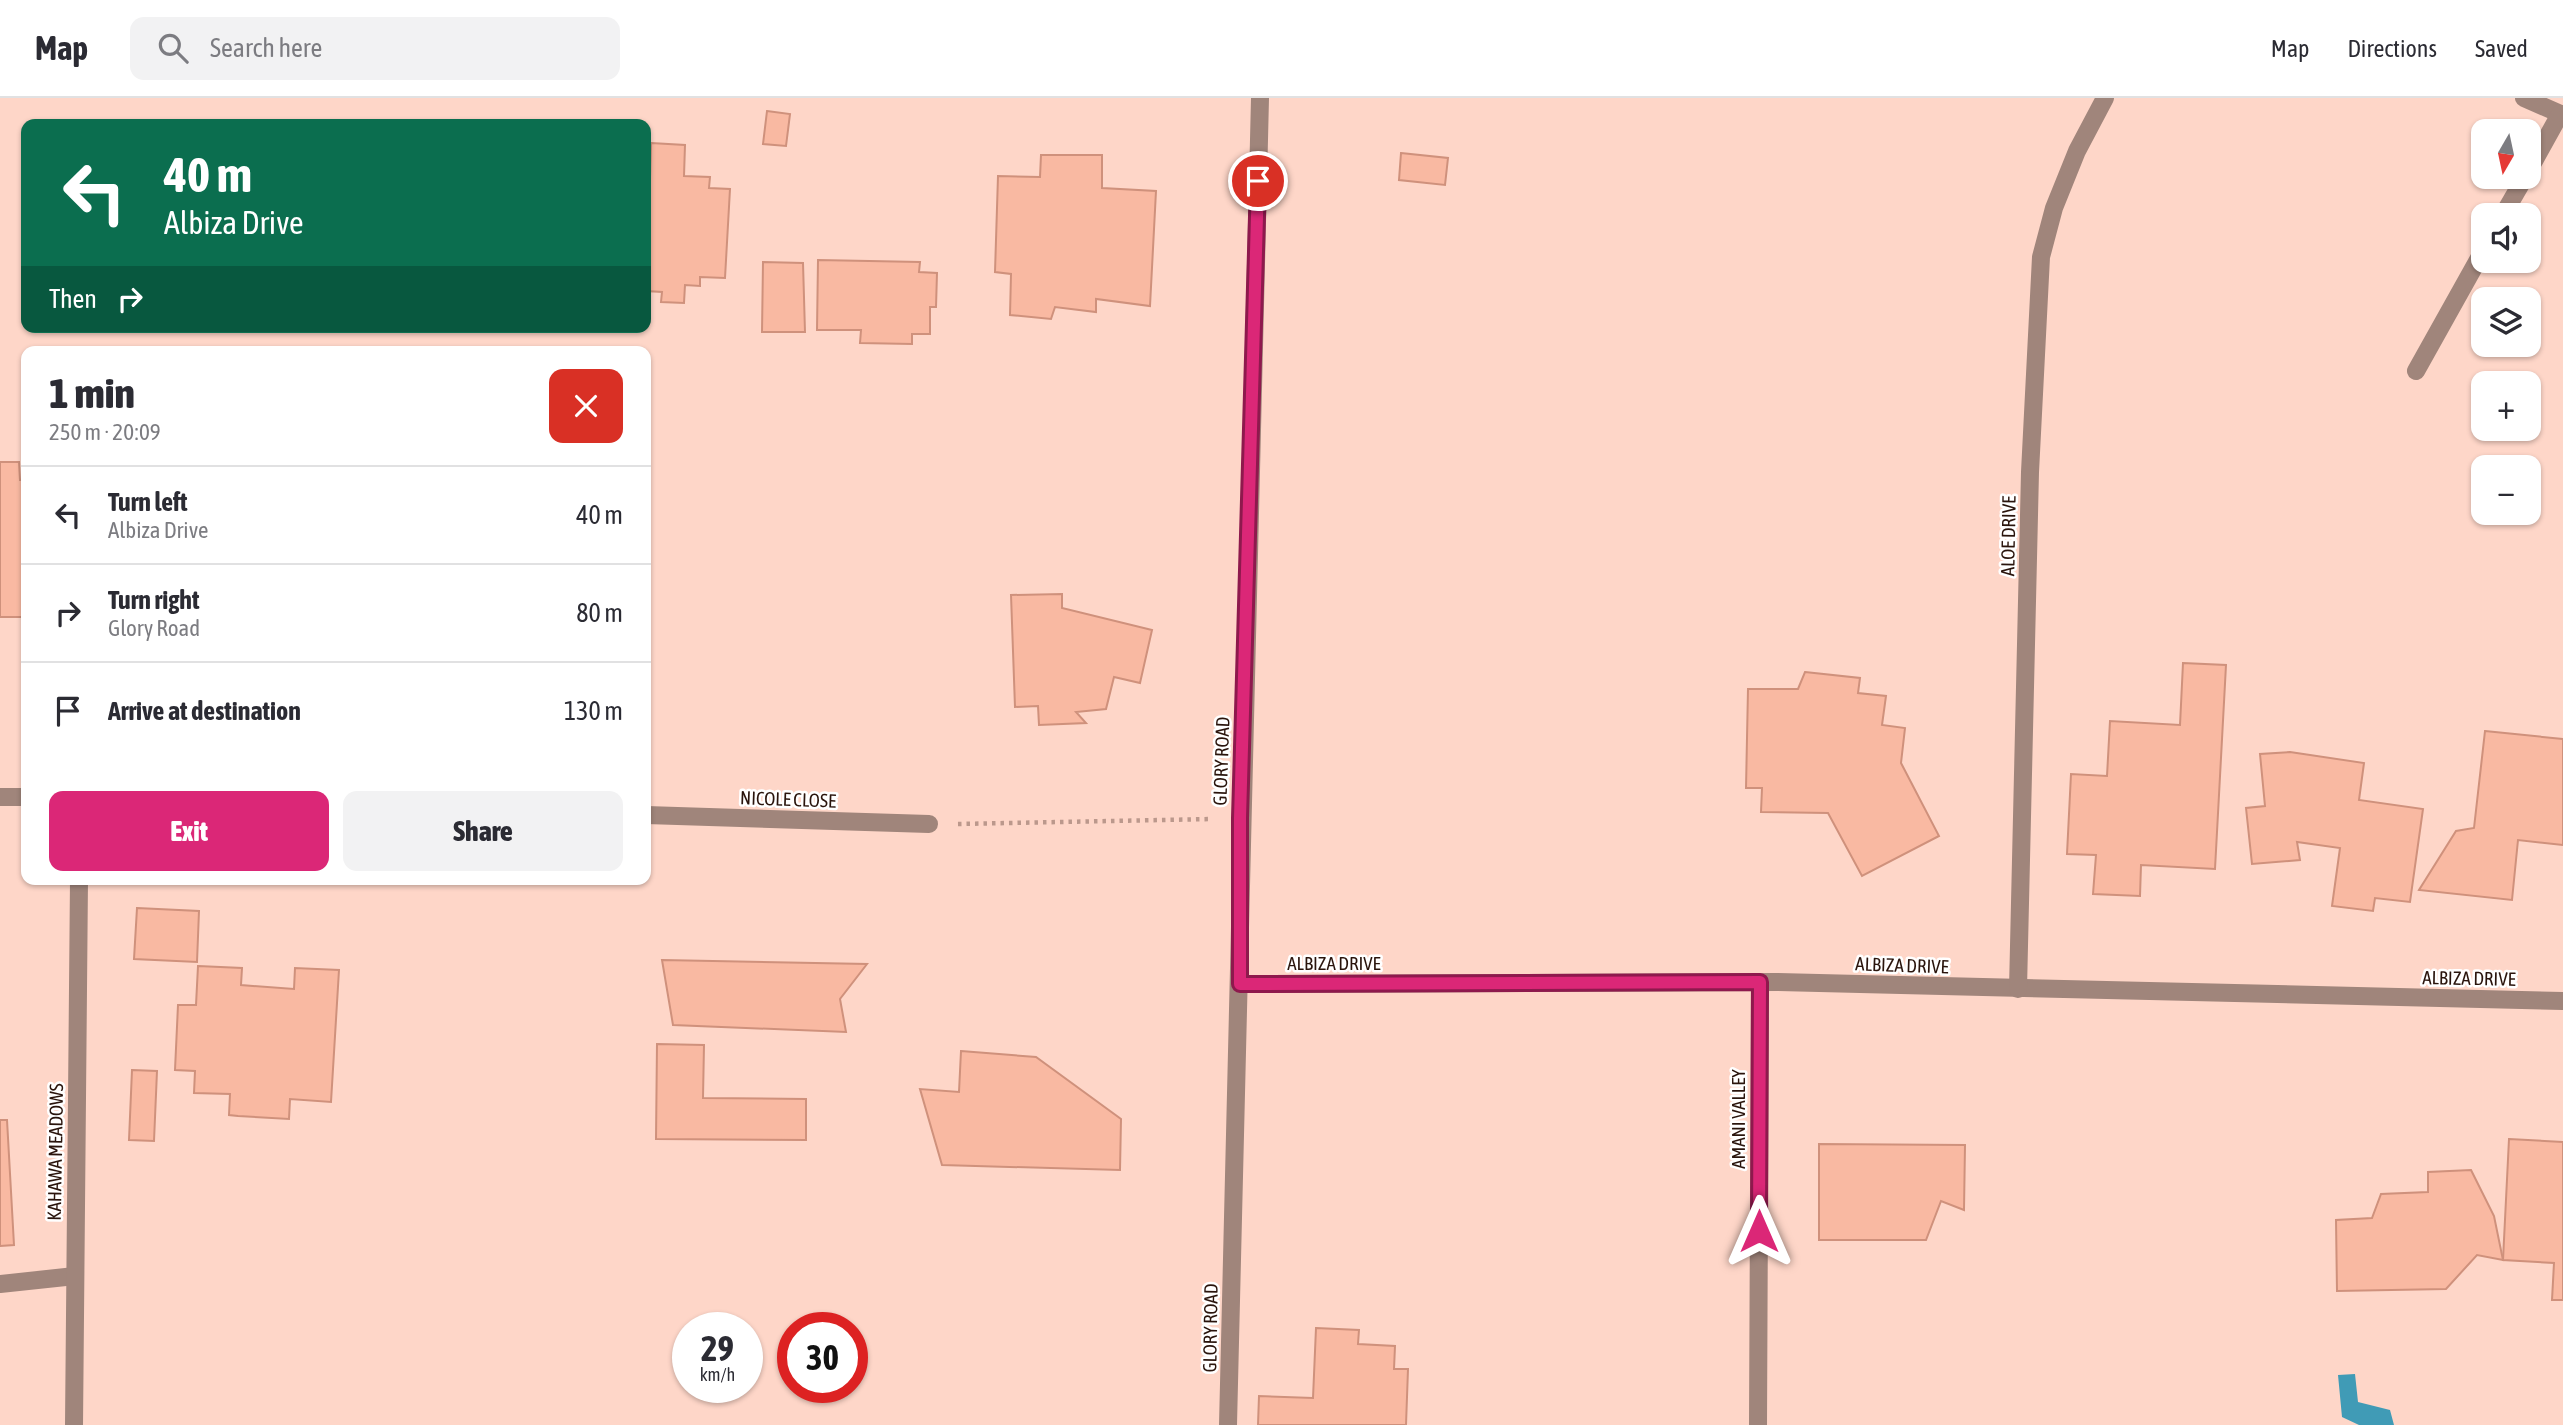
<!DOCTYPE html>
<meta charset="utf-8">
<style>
:root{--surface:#fff;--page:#f2f2f3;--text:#2b2b33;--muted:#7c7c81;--line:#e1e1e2;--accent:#db2777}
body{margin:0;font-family:"Asap Condensed",sans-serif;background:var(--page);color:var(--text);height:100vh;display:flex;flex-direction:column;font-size:26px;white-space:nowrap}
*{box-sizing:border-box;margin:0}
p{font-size:23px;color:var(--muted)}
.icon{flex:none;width:38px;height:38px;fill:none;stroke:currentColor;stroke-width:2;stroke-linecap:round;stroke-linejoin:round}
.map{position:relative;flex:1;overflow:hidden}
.details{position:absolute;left:21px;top:248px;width:630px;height:539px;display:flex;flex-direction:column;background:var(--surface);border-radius:14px;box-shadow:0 2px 5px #0004}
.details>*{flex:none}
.banner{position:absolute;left:21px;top:21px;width:630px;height:214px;border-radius:14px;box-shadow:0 2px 5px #0004;background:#0b6e4f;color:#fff;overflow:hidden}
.needle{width:46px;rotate:189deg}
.buttons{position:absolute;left:2471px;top:21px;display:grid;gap:14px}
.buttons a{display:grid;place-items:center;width:70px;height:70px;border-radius:14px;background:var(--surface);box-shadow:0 2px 5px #0004;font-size:35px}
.speed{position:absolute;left:672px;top:1214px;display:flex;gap:14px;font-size:35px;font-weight:700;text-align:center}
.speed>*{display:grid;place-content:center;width:91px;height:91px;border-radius:50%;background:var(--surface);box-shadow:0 2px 5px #0004;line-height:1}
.speed small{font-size:18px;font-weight:400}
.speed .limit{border:10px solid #d22;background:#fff;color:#111}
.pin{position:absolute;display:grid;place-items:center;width:60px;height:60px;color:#fff;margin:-30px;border:4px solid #fff;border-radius:50%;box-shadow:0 2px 7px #0007}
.me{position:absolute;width:77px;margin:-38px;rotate:0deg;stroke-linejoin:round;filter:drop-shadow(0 0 5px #0008)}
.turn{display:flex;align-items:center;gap:24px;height:147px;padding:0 28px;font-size:32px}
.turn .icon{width:91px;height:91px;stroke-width:2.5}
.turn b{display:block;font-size:49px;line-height:60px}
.then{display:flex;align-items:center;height:66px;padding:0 28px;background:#0003;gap:14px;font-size:26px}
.round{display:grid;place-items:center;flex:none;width:74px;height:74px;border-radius:14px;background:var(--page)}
.summary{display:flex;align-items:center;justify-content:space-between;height:119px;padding:0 28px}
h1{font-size:42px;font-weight:800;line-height:52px}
.primary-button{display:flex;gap:14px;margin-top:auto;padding:14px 28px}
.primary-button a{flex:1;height:80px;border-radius:14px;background:var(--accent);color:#fff;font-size:28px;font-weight:800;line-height:80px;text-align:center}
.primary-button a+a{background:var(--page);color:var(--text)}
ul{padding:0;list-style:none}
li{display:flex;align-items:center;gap:21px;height:98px;padding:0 28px;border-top:2px solid var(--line)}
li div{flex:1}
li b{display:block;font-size:26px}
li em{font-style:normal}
header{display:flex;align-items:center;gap:42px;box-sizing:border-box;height:98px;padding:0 35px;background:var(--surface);border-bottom:2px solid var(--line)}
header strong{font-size:33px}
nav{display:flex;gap:38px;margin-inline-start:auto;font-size:24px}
.search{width:490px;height:63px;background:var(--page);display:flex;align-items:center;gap:18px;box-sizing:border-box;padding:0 24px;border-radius:14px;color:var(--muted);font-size:26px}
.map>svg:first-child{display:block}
</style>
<header>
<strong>Map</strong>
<div class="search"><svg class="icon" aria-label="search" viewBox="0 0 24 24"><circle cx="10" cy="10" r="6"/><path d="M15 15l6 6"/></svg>Search here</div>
<nav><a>Map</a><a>Directions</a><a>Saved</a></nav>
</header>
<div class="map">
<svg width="2563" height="1327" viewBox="0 0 2563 1327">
<rect width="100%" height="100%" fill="#fed6c8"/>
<path fill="#409bb6" d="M2355,1276L2358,1304L2390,1312L2394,1327H2359L2342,1319L2338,1277Z"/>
<g fill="#f9b9a2" stroke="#cf917c" stroke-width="2">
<path d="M767,13L790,16L786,48L763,46Z"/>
<path d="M651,45L685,47L684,78L710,79L709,90L730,91L725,180L700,179V188L685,187L684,205L661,204L662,194L646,193V82H650Z"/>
<path d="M1401,55L1448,60L1445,87L1399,82Z"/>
<path d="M1041,57H1102V90L1156,93L1150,208L1096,201V214L1055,209L1051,221L1010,217L1011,176L995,174L998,78L1040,79Z"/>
<path d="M818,162L920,164L919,174L937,175L936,209H930V236H912V246L860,245L861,232H817Z"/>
<path d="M763,164L803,165L805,234H762Z"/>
<path d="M0,364H19L20,382H26V519H0Z"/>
<path d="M1062,496V510L1152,532L1140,585L1114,579L1106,611L1076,614L1086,625L1039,627L1038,608L1015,609L1011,497Z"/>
<path d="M2183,565L2226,567L2215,771L2141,767L2140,798L2093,796L2096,757L2067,756L2071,676L2107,678L2110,623L2180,627Z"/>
<path d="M1805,574L1860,580L1858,595L1886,598L1882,627L1905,630L1901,665L1939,738L1862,778L1828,715L1761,714L1762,690H1746L1748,591H1798Z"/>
<path d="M2485,633L2563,641V747L2518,742L2512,802L2419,792L2456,733L2474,730Z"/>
<path d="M2290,654L2364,665L2359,702L2423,711L2410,804L2375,800L2373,813L2332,808L2340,750L2297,744L2300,762L2252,766L2246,710L2265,708L2260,656Z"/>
<path d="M137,810L199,813L197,864L134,861Z"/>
<path d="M662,862L867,866L840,901L846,934L673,927Z"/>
<path d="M198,868L242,870L241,887L294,891L295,870L339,872L331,1004L290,1001L289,1021L238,1018L229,1017L230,996L194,995L195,973L175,972L178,907H196Z"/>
<path d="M657,946L704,947L703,1000L806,1001V1042L656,1041Z"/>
<path d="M961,953L1036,959L1121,1021L1120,1072L942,1067L920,991L959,994Z"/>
<path d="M132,972L157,973L154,1043L129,1042Z"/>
<path d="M0,1022H7L14,1147L0,1148Z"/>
<path d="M2509,1041L2563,1044V1202H2552L2554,1165L2503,1162Z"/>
<path d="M1819,1046L1965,1047L1964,1112L1941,1103L1926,1142H1819Z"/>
<path d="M2471,1072L2494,1118L2503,1162L2477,1157L2446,1191L2337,1193L2336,1122L2372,1120L2381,1096L2428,1094V1074Z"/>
<path d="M1316,1230L1359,1232L1358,1246L1395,1248L1394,1271H1408L1406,1327H1258L1259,1298L1313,1300Z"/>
</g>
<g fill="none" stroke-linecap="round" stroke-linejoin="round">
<path stroke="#bb988c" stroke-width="4.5" stroke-dasharray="3.5 5" stroke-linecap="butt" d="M958,726L1211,721"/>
<path stroke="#a0857b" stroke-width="18" d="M0,1186L75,1178"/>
<g stroke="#a0857b" stroke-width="18">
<path d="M2524,0L2563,17"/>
<path d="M2529,72L2560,16"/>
<path d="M2503,117L2525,79"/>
<path d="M2416,273L2483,153"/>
<path d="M0,699H26"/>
<path d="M646,717L929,726"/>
<path d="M1240,886L1778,884L2563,903"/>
<path d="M2018,891L2030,374L2041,159L2054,110L2077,53L2105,0"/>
<path d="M74,1327L79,782"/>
<path d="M1228,1327C1240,885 1248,442 1260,0"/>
<path d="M1758,1327L1760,884"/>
</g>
</g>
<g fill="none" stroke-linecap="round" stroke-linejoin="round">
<g stroke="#8e194d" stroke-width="18">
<path id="route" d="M1258,83L1240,720V886L1760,884L1759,1133"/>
</g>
<use href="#route" stroke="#db2777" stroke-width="12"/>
</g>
<g text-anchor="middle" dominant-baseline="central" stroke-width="5" stroke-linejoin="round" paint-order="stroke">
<g font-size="19" fill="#2a140c" stroke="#fff">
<text transform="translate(2008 438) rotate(-89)">ALOE DRIVE</text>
<text transform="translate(1221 663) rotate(-88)">GLORY ROAD</text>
<text transform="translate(788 701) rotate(2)">NICOLE CLOSE</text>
<text x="1334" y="865">ALBIZA DRIVE</text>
<text transform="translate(1902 867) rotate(2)">ALBIZA DRIVE</text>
<text transform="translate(2469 880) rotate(1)">ALBIZA DRIVE</text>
<text transform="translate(1738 1021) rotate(-90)">AMANI VALLEY</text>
<text transform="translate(55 1054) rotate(-89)">KAHAWA MEADOWS</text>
<text transform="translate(1210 1230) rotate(-89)">GLORY ROAD</text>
</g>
</g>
</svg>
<div class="buttons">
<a><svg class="needle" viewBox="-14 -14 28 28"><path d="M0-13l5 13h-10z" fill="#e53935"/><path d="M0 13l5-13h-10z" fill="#7c7c81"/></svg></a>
<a><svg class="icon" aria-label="sound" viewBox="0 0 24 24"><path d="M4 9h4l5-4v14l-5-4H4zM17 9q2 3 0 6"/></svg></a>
<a><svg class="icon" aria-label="layers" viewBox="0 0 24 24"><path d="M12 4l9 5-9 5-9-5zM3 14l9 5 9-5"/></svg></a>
<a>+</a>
<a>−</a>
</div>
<div class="speed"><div>29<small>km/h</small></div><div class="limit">30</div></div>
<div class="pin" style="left:1258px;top:83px;background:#d93025"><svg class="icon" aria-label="arrive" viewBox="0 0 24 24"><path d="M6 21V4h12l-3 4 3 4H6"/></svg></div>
<svg class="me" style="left:1759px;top:1133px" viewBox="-20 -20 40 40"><path d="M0-17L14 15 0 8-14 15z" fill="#db2777" stroke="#fff" stroke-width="4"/></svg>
<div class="banner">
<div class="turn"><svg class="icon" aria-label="left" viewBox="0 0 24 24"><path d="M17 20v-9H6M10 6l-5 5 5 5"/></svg><div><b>40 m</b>Albiza Drive</div></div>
<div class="then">Then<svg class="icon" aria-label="right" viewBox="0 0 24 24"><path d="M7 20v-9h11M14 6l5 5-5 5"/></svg></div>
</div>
<section class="details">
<div class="summary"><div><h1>1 min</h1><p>250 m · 20:09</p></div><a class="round" style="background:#d93025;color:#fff"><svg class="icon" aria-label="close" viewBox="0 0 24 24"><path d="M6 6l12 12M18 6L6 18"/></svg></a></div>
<ul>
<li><svg class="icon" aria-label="left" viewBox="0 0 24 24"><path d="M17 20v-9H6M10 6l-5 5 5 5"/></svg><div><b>Turn left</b><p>Albiza Drive</p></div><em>40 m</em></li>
<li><svg class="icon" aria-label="right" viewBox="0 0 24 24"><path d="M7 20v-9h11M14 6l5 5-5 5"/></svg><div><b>Turn right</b><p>Glory Road</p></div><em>80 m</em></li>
<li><svg class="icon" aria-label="arrive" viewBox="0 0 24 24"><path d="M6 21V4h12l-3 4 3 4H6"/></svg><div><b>Arrive at destination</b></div><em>130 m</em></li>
</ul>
<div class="primary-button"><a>Exit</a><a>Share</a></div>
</section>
</div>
